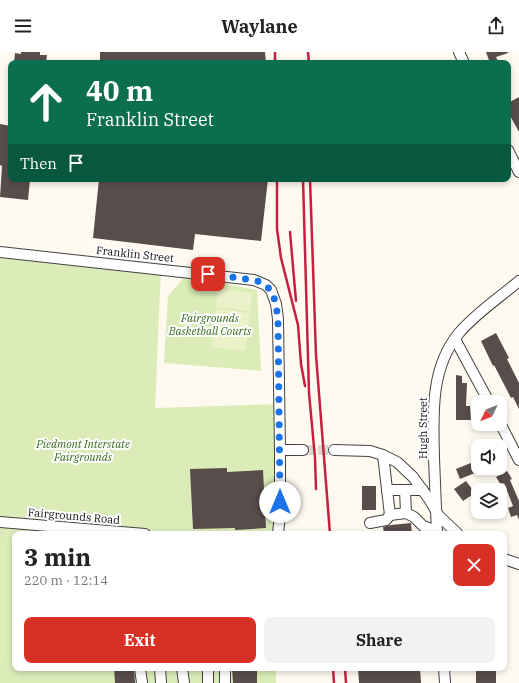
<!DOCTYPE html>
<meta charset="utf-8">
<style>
:root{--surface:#fff;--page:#f2f2f2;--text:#222;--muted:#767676;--accent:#d93025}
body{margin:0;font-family:"IBM Plex Serif",serif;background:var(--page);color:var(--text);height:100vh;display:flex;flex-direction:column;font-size:15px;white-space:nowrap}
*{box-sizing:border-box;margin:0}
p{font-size:13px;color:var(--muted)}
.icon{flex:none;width:22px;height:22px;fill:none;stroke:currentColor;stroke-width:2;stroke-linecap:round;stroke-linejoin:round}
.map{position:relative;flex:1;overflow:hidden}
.drawer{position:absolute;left:12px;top:479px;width:495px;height:140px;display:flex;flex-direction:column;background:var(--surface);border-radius:8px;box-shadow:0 2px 6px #0003}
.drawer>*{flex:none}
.guide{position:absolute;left:8px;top:8px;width:503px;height:122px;border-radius:8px;box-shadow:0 2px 6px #0003;background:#0b6e4f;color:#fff;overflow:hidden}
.needle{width:26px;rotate:227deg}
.tools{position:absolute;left:471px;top:343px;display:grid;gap:8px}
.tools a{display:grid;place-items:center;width:36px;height:36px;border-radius:8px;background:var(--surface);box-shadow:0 2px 6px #0003;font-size:20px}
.pin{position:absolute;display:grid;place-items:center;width:34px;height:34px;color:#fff;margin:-17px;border-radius:8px;box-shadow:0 2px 6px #0006}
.me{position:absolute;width:44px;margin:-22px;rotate:0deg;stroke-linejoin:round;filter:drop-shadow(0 0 3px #0008)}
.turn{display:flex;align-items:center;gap:14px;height:84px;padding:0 12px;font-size:18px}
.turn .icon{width:52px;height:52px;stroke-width:2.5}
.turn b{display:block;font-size:28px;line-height:34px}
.then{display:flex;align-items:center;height:38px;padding:0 12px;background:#0003;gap:8px;font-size:15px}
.round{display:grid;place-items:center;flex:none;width:42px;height:42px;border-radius:8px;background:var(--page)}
.overview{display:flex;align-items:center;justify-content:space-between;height:68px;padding:0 12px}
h1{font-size:24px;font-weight:700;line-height:30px}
.cta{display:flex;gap:8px;margin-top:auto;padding:8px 12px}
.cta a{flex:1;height:46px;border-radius:8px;background:var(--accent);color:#fff;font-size:16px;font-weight:700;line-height:46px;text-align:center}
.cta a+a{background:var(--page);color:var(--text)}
header{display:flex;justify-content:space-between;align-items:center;height:52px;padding:0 12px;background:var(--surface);font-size:18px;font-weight:700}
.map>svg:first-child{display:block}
</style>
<header><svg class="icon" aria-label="menu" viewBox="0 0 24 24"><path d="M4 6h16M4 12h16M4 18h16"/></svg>Waylane<svg class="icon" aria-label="share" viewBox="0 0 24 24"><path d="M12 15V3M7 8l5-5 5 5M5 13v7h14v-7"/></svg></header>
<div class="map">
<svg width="519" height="631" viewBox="0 0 519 631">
<rect width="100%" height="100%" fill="#fffaf0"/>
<g fill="#dbecb8">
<path d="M0,200L161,217L155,356L279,352L277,482H15V616H276V631H0Z"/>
<path d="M185,224L257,238L261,319L164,311L168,244Z"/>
</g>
<g fill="#ebf2ca">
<path d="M218,237L252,241L250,259L216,255Z"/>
<path d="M216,257L250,261L248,279L214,275Z"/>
<path d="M213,277L247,281L245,299L211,295Z"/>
</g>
<g fill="#584d4a">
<path d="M21,0H40V3H47L46,11H14L15,1L21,2Z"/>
<path d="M100,0H265L266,11H100Z"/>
<path d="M486,0H508V1L496,5L499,11H490Z"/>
<path d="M519,45V80L508,60V51Z"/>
<path d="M0,72L11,74V127H30L28,148L0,145L2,114L0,113Z"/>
<path d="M99,127H268L261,189L195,182L193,198L93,186Z"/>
<path d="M496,281L509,306L507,307L519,331V357L513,345L511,346L494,313L493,314L481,289Z"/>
<path d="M456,323L462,324V331H467L466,354H470L471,368H456Z"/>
<path d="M476,409L480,419L460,427L456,417Z"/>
<path d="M227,416V420L263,418L266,476L235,478V476L193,477L190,417Z"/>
<path d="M507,419L512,427L510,428L519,449V468L517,463L511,465L508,456L513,454L504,431L501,433L496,425Z"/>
<path d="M466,429L475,441L463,449L454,437Z"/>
<rect x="362" y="434" width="14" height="24"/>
<path d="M411,471L412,482H384L383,475L391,473Z"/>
<path d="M114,616H134L135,631H115Z"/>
<path d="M232,616H257V631H233Z"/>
<path d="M358,616H420L421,631H359Z"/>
<rect x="476" y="616" width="20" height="15"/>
</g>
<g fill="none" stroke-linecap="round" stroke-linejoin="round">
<path stroke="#dbd7ce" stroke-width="10" stroke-dasharray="10 5" stroke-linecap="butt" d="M303,398H334"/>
<g stroke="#424242" stroke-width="12">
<g id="minor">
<path d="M459,0L464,11"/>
<path d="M508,98L519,120"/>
<path d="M0,200L254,228L266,233L271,238L276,252L278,267L280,398H303"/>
<path d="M455,287L489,350"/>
<path d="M500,371L519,408"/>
<path d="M334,398L370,399L383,403L397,410L413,425L429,447L439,464L458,482"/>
<path d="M383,403L390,463L406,461L414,465L423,474L437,479"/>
<path d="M387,438H423"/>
<path d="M405,438L406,461"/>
<path d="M0,470L145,482"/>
<path d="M370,471L386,468L390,463"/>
<path d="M278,482L280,462V398"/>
<path d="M437,482C436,457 435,431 434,406C433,363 430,316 459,281C476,261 499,246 519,229"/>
<path d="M504,507L519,512"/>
<path d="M140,616L142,631"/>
<path d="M160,616L161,631"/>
<path d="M182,616L184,631"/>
<path d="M208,616V631"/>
<path d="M444,616L445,631"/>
<path d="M225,631V616"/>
</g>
</g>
<use href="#minor" stroke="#fff" stroke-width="10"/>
<g stroke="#c61f41" stroke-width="2.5">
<path d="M275,0V11"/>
<path d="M308,0L309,11"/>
<path d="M277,127V177L281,206L298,273L301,312L305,334"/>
<path d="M303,127L309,341L315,406L316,437"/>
<path d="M310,127L316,303L330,482"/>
<path d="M290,180L296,249"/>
<path d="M333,616L334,631"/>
<path d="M345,616L346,631"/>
</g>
</g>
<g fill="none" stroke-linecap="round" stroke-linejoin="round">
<path stroke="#1a73e8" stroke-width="7" stroke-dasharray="0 12.6" d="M208,222L254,228C275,234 275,248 278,267L280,450"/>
</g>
<g text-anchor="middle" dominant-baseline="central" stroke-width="4" stroke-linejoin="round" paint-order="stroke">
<g font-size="11" fill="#0f0f0f" stroke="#fff">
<text transform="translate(135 202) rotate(6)">Franklin Street</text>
<text transform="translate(423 376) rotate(-90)">Hugh Street</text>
<text transform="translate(74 464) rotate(5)">Fairgrounds Road</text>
</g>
<g font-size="11" font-style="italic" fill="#386a1b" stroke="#fff">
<text x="210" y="266">Fairgrounds<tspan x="210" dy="13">Basketball Courts</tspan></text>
<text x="83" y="392">Piedmont Interstate<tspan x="83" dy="13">Fairgrounds</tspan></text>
</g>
</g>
</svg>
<div class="tools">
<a><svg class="needle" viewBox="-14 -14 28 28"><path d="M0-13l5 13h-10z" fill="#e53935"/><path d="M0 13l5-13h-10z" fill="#767676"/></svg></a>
<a><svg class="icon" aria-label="sound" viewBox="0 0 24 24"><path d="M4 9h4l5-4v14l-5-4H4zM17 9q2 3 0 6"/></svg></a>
<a><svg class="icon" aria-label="layers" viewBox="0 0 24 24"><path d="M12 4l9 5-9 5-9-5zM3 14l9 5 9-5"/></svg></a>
</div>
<div class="pin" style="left:208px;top:222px;background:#d93025"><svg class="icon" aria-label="arrive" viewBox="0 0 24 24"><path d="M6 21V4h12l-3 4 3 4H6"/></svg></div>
<svg class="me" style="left:280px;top:450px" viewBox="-20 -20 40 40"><circle r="19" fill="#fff"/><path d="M0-13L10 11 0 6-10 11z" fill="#1a73e8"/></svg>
<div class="guide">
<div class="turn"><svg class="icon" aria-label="ahead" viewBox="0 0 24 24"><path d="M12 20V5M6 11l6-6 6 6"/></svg><div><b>40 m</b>Franklin Street</div></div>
<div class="then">Then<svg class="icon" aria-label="arrive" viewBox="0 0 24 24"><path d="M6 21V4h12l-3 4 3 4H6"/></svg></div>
</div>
<section class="drawer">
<div class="overview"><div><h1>3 min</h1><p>220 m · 12:14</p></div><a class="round" style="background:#d93025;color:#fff"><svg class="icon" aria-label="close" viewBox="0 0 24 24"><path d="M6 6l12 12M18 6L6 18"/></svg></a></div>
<div class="cta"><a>Exit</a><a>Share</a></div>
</section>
</div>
